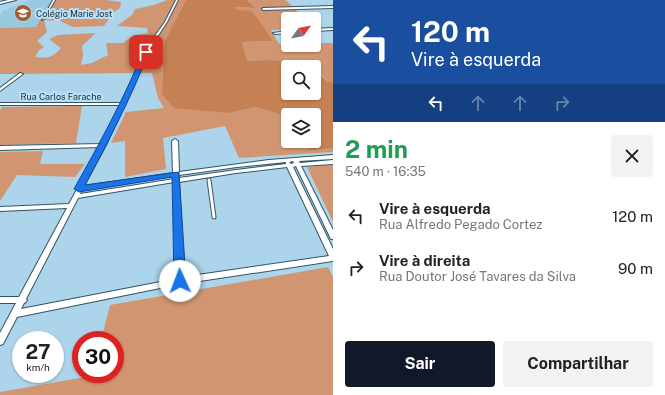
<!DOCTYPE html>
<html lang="pt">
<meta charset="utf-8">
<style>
:root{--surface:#fff;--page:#f2f2f2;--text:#222;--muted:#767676;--accent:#111827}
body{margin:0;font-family:"Public Sans",sans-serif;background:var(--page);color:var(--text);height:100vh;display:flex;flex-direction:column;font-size:15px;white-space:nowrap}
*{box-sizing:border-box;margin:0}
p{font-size:13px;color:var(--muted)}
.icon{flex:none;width:22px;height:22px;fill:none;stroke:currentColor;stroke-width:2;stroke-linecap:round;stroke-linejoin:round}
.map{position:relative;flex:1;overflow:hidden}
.side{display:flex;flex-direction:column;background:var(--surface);width:332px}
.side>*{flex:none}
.hud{background:#1a4fa0;color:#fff;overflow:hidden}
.needle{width:26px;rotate:57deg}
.fabs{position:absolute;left:281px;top:12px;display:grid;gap:8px}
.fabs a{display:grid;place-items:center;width:40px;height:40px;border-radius:4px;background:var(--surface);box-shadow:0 1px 3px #0004;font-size:20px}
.speed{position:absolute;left:12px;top:331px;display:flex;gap:8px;font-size:20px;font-weight:700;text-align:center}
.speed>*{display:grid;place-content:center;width:52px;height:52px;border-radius:50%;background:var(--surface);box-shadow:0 1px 3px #0004;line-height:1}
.speed small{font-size:10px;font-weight:400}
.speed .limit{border:6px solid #d22;background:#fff;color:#111}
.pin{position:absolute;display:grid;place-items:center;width:34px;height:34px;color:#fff;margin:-17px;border-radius:8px;box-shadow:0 2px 6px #0006}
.me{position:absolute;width:44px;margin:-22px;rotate:358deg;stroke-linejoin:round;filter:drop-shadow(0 0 3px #0008)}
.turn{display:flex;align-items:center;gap:14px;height:84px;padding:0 12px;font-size:18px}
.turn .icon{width:52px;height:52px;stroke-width:2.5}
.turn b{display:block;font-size:28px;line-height:34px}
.lanes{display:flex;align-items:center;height:38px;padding:0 12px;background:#0003;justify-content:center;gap:20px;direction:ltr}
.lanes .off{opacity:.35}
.round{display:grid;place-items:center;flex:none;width:42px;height:42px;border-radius:4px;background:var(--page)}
.headline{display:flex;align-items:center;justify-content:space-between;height:68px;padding:0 12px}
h1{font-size:24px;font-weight:700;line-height:30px;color:#1e9e55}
.primary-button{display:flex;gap:8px;margin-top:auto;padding:8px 12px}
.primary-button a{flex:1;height:46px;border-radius:4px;background:var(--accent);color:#fff;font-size:16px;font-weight:700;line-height:46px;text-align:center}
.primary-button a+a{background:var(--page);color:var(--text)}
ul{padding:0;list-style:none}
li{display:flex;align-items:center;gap:12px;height:52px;padding:0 12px}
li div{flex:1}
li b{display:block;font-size:15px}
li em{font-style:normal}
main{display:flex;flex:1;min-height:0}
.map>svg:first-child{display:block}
</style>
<main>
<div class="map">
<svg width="333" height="395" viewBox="0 0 333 395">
<rect width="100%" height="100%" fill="#acd4ea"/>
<path fill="#99c8e1" d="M30,0H52L36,27L0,28V15L3,11Z"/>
<g fill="#d19671">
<path d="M52,0H106L121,2L120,8L114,12L104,26L73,27L60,21L44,20L47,32L37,41L44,47L39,50L35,57C48,59 53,57 61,48L49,39L58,35L96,33L82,46L83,55L81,65L92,63L108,55L106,43H123L132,36L148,33L147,28L117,26L132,15L135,9L154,5L167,0H186L165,40L229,113L256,107L288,117V141H314V139L318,143L307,151L333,148V152L239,158L225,126L163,138L166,169L125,177V141L111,143L126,112L164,108L158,98L152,73L0,74V28L36,27Z"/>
<path d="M247,0H286L300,14H288L293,19H288V30H271L279,44L314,45V43H333V82H328L314,67L308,63L270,60L247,61L242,42L273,41L234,7L256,8Z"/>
<path d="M82,106L76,143L0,145V110L2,107Z"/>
<path d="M43,151L40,164H85L75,177L17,175L0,201V152Z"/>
<path d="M333,165V222L307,167Z"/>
<path d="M328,267L333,277V395H0V392L91,376L92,374H115V340H101L110,305Z"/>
</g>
<path fill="#c58153" d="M186,0H247L256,8L234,7L237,10L252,11L273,41L242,42L247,61L270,60L308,63L312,67H288V93H314V69L328,82H333V148L306,151L317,143L314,139V115H288V117L256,107L229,113L174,108L162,94L165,40Z"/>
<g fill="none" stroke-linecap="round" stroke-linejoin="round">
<g stroke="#315568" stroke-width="5">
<path id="lane" d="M209,180L214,217"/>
</g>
<g stroke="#315568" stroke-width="2">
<g id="street">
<path d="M53,0H55L44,19L42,20Z"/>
<path d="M176,0H178L167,22L148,51L140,71L106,145L84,186L173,173L172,141L175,139L178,141L179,172L269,160L333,155V159L299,161L300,163L333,160V164L301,166L333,230V239H331L330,237L296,166L293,167L333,249V261L180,284L17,317L3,344L0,345V333L16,303H0V297H19L67,208L0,211V207L69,204L100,147L0,150V146L101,144L120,105H0V103H121L136,71L144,51L165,22ZM293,161L294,163L291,164L289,162ZM286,162V164L236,170L179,178V175L237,167ZM287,167L329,256L184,277L179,182L236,173ZM173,176L174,179L80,194L82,190ZM174,182L176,279L21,309L24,303L26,302L27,300L26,299L78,198Z"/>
<path d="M333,6V8L263,10L262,9L263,8Z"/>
<path d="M333,28V30L314,31V29Z"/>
<path d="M288,31V33L275,34L273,33Z"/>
<path d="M20,73L23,74L0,91V88Z"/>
</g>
</g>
<g stroke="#315568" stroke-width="2">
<path id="primary" d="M8,0H16L0,4V2Z"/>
</g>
<use href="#lane" stroke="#fff" stroke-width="3"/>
<use href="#street" fill="#fff" fill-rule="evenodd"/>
<use href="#primary" fill="#fff" fill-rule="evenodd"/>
</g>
<path fill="#1a73e8" stroke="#114b97" d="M146,50L149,52C131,98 108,142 85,185L179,172L186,281L184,285L180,286L176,285L174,281L172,177L79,192L74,189C99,144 124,99 143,52Z"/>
<defs>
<g id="school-disc" transform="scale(0.9)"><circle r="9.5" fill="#9e5b2b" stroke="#b9e1f8"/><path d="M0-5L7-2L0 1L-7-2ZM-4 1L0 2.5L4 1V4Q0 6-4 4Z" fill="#fff"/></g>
</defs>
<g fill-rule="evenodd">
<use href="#school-disc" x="23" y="13"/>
</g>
<g text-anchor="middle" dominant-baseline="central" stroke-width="4" stroke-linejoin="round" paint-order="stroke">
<g font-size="9" fill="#23323b" stroke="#b9e1f8" text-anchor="start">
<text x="36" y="13">Colégio Marie Jost</text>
</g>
<g font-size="9" fill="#23323b" stroke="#b9e1f8">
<text x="61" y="96">Rua Carlos Farache</text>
</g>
</g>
</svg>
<div class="fabs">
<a><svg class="needle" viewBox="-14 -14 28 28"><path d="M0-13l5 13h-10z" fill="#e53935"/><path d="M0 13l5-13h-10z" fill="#767676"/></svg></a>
<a><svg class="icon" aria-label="search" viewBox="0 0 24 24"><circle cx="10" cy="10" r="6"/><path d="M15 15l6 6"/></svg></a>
<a><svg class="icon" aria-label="layers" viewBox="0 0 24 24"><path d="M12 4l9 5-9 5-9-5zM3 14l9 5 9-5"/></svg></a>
</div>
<div class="speed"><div>27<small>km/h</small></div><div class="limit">30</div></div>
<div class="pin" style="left:146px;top:52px;background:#d93025"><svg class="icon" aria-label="arrive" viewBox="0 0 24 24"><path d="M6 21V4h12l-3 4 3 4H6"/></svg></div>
<svg class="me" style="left:180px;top:281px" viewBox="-20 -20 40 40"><circle r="19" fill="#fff"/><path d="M0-13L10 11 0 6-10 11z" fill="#1a73e8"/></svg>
</div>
<section class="side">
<div class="hud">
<div class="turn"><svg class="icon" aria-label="left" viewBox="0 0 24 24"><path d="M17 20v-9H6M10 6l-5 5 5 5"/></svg><div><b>120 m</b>Vire à esquerda</div></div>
<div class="lanes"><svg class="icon" aria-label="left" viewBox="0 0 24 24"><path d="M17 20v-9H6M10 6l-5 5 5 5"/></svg><svg class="icon off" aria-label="ahead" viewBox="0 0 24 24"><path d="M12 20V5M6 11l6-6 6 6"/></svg><svg class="icon off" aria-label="ahead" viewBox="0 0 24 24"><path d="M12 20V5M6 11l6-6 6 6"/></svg><svg class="icon off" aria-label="right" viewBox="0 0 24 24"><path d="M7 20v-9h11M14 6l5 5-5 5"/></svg></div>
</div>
<div class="headline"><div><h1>2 min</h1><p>540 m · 16:35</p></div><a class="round"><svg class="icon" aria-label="close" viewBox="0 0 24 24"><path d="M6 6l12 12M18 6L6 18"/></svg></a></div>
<ul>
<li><svg class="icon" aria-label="left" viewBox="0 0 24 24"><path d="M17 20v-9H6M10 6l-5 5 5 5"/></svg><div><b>Vire à esquerda</b><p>Rua Alfredo Pegado Cortez</p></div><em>120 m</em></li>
<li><svg class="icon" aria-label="right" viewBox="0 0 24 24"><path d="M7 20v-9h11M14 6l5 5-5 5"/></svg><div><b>Vire à direita</b><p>Rua Doutor José Tavares da Silva</p></div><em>90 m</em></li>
</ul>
<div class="primary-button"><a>Sair</a><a>Compartilhar</a></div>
</section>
</main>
